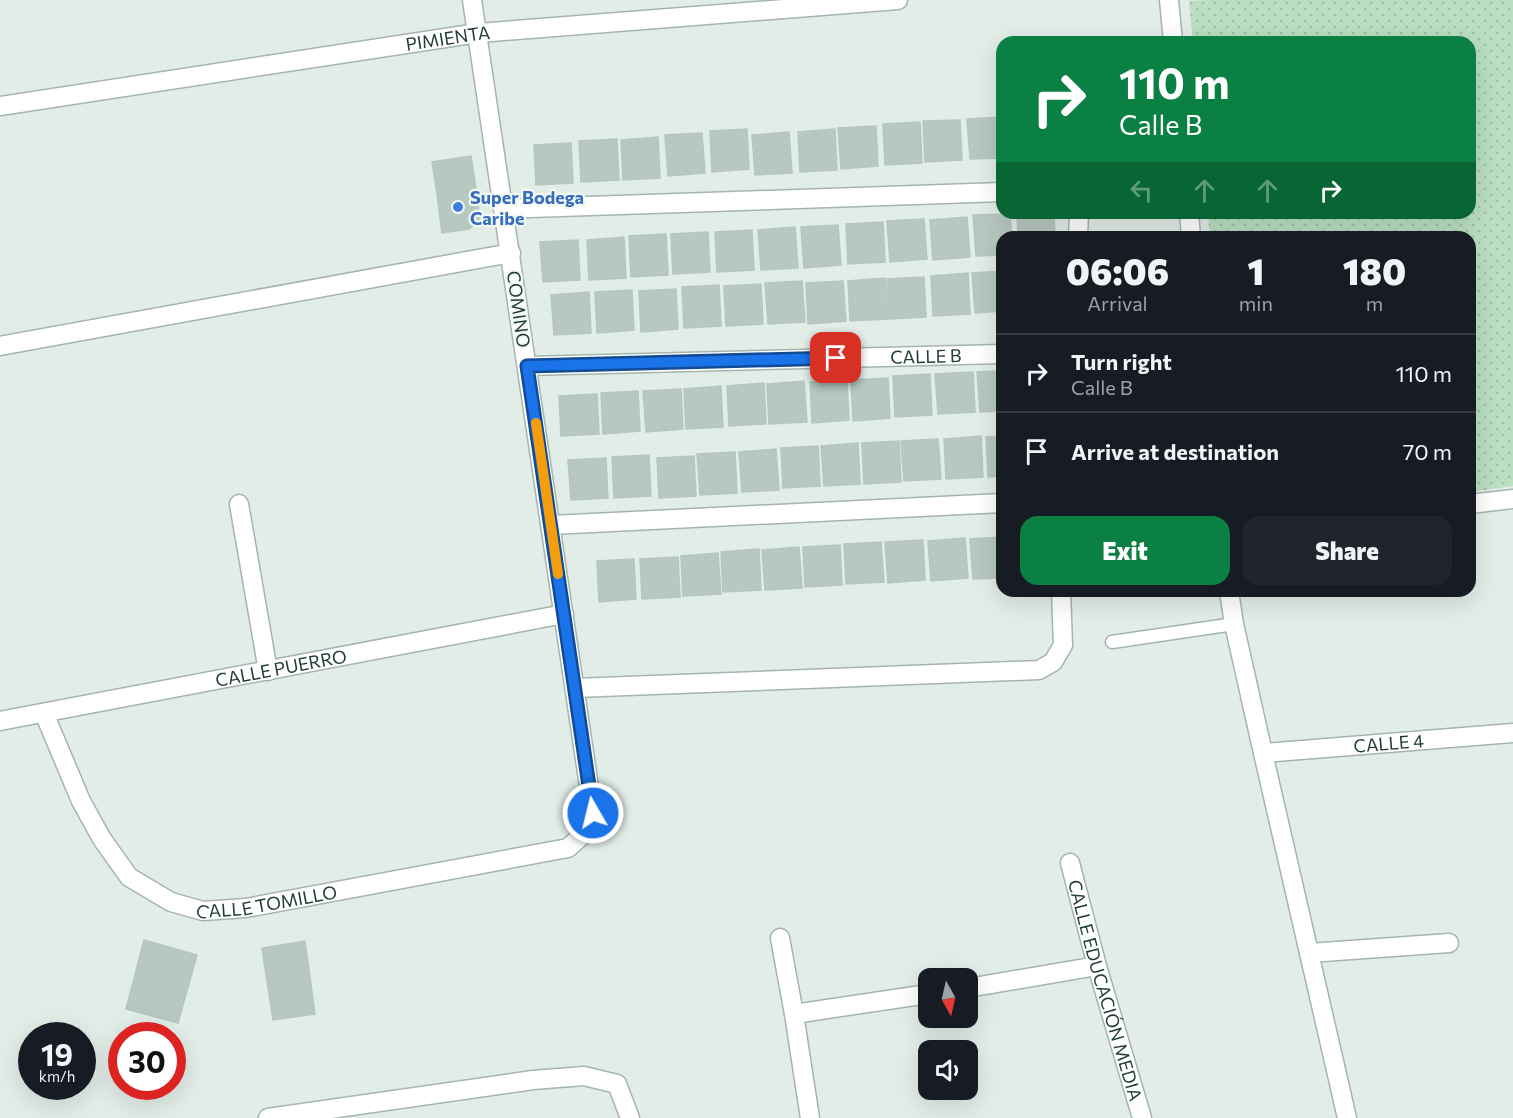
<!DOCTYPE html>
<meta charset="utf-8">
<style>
:root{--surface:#171b24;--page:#20242c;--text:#f1f3f6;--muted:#9ea1a6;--line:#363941;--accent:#0b8043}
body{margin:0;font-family:Commissioner,sans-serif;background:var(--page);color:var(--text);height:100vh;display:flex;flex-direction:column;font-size:22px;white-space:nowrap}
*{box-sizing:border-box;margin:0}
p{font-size:20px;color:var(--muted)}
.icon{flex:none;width:33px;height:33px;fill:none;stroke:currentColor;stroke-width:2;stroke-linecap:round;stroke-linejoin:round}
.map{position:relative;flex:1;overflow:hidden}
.sheet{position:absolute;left:996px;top:231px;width:480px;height:366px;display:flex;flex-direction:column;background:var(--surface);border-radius:18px;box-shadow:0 6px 24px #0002}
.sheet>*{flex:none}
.top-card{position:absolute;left:996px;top:36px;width:480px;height:183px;border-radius:18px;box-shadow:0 6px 24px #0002;background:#0b8043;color:#fff;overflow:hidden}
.needle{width:39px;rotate:172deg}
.buttons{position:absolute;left:918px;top:968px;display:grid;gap:12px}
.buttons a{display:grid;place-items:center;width:60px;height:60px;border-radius:12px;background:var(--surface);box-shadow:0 6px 24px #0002;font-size:30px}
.speed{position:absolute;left:18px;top:1022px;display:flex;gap:12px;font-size:30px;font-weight:700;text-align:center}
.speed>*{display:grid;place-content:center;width:78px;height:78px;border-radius:50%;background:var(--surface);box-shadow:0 6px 24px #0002;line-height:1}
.speed small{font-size:15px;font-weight:400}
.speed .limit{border:9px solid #d22;background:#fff;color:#111}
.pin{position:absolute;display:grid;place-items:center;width:51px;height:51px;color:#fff;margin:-26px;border-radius:12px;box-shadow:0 3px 9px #0006}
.me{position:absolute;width:66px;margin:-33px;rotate:352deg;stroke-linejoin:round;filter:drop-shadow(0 0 4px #0008)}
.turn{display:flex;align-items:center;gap:21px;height:126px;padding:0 24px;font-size:27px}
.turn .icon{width:78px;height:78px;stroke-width:2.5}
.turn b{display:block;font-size:42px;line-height:51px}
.lanes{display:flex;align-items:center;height:57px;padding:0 24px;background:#0003;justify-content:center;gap:30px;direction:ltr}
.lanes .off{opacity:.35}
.eta{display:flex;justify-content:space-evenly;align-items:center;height:102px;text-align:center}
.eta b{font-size:36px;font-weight:800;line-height:42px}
.primary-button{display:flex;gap:12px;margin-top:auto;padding:12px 24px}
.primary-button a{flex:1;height:69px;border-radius:18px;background:var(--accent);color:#fff;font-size:24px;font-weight:800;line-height:69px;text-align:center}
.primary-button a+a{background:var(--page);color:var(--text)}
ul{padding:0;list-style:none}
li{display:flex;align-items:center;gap:18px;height:78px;padding:0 24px;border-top:2px solid var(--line)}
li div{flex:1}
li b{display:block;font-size:22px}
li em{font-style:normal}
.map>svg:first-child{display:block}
</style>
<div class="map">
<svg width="1513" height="1118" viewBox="0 0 1513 1118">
<defs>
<pattern id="park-dots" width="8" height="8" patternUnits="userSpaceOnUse" patternTransform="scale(1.5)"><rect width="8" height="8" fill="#badfc2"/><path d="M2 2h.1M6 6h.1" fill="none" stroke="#a0c0a7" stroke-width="1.8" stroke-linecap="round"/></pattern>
</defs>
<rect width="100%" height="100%" fill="#e2ede7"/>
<path fill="url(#park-dots)" d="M1209,0H1513V486L1470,492V237H1210L1208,213H1470V42H1193L1189,1Z"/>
<g fill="#b7c8c0" stroke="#b4c7be" stroke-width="1.5">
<path d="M1002,117V158L970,159L967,119Z"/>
<path d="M960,120L962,160L925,162L923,121Z"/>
<path d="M920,122L922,163L885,165L883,124Z"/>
<path d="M876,126L878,166L841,169L838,128Z"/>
<path d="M747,129L749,169L712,172L710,131Z"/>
<path d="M835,129L837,170L800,172L798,132Z"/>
<path d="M789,132L792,173L755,175L752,135Z"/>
<path d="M702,133L705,173L668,176L665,135Z"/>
<path d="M658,137L660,178L623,180L621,140Z"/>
<path d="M617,139L619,180L581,182L579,141Z"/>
<path d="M571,143L573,183L536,185L534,145Z"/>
<path d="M471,156L476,189L437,194L432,162Z"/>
<path d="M476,189L480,220L469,229L442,233L437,194Z"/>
<path d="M1017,213H1054L1055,237H1018Z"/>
<path d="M1010,214L1012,237H1002V255L976,256L973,215Z"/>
<path d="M967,217L970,257L933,260L930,220Z"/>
<path d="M924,219L927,259L890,262L887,221Z"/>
<path d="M883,222L885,262L848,264L846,224Z"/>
<path d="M838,225L841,265L804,268L801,227Z"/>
<path d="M795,227L798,268L761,270L758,230Z"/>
<path d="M752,230L754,270L717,272L715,232Z"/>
<path d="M708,232L710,272L673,274L671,234Z"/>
<path d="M666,234L668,275L631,277L629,236Z"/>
<path d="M624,237L626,278L589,280L587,240Z"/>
<path d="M578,240L580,280L543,282L540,242Z"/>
<path d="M1002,271V311L975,313L972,273Z"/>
<path d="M968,273L970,314L933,316L931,276Z"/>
<path d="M924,277L926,317L889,319L887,279Z"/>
<path d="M885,278L888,319L850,321L848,281Z"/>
<path d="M802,281L805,322L768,324L765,283Z"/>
<path d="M843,281L846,321L808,324L806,283Z"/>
<path d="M761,284L763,324L726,326L724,286Z"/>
<path d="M719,285L721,326L684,328L682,287Z"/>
<path d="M676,289L678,329L641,332L639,291Z"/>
<path d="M632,290L634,330L597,333L595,292Z"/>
<path d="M589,292L591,333L554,335L551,295Z"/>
<path d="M1002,371V411L980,412L977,372Z"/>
<path d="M973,372L975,412L938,414L935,374Z"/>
<path d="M930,374L932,415L895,417L893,376Z"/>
<path d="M888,378L890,418L853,421L851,380Z"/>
<path d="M847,380L849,420L812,423L810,382Z"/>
<path d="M804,381L807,422L769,424L767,384Z"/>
<path d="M764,383L766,424L729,426L727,386Z"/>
<path d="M721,386L723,427L686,429L684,389Z"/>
<path d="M681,389L683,429L646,432L643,391Z"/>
<path d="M638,391L640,431L603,434L601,393Z"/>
<path d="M597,394L599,434L561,436L559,396Z"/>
<path d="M981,436L983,477L946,479L944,439Z"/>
<path d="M1002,436V476L988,477L986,437Z"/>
<path d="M938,439L941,479L904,481L901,441Z"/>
<path d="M899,441L901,482L864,484L862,443Z"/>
<path d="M858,443L860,484L824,486L821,446Z"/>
<path d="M818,446L820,486L783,488L781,448Z"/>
<path d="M776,449L779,490L742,492L739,452Z"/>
<path d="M735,452L737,493L700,495L697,454Z"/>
<path d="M649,455L651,496L614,498L612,457Z"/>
<path d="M694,456L696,496L659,498L657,458Z"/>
<path d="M606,458L608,498L571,500L568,460Z"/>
<path d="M1002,537V578L973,579L970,539Z"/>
<path d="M965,538L968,578L931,581L928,541Z"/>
<path d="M923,540L925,580L888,583L885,542Z"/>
<path d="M881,542L884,582L846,584L844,544Z"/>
<path d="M840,545L842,585L805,587L803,547Z"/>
<path d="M799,547L802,588L765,590L762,550Z"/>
<path d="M759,549L761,590L723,592L721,552Z"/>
<path d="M718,553L721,594L683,596L681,556Z"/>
<path d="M678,557L680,597L642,599L640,559Z"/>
<path d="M634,559L636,599L599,602L597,561Z"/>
<path d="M144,940L197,955L178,1023L126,1009Z"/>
<path d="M305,941L315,1014L273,1020L262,948Z"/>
</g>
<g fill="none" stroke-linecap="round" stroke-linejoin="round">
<g stroke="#a4b5ae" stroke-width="15">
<path id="lane" d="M1112,642L1234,624"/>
</g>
<g stroke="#a4b5ae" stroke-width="21">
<g id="street">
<path d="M1169,0L1173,42"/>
<path id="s1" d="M0,106L478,33L898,0"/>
<path d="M504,209L1002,192"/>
<path d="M1189,213L1191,237"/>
<path d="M1078,237L1079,213"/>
<path d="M0,346L511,253"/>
<path id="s2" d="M527,366L1002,354"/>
<path d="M239,504L268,671"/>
<path d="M1470,504L1513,499"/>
<path d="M551,525L1002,503"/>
<path d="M1229,591L1234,624L1263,753L1347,1118"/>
<path d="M575,688L1039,670L1053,662L1063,645L1061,591"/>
<path id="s3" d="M44,713L81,801L102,839L129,877L171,902L203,911L246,908L568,848L586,832L593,813L472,0"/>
<path id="s4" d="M0,721L564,614"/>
<path id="s5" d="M1263,753L1513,733"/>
<path id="s6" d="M1070,863L1097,966L1142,1118"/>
<path d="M780,938L794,1014L810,1118"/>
<path d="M1309,953L1449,943"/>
<path d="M968,988L1097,966"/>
<path d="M794,1014L928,994"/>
<path d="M268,1118L533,1080L584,1076L617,1084L630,1118"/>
</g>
</g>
<use href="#lane" stroke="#fff" stroke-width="12"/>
<use href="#street" stroke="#fff" stroke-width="18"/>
</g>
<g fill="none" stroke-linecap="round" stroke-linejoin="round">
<g stroke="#114b97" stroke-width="15">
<path id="route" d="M593,813L527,366L836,358"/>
</g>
<use href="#route" stroke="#1a73e8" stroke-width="10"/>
<path stroke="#f59e0b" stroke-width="10" d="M536,423L558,574"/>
</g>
<circle fill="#3f7fe0" stroke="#f2f9f5" stroke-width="2" cx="458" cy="207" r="6"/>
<g text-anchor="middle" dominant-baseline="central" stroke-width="4.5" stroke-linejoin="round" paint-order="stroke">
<g font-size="18" fill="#213f35" stroke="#f2f9f5">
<text stroke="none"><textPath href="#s1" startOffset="453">PIMIENTA</textPath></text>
<text transform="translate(519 309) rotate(82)">COMINO</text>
<text stroke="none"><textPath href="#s2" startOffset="399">CALLE B</textPath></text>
<text stroke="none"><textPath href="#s4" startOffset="286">CALLE PUERRO</textPath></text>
<text stroke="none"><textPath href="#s5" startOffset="126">CALLE 4</textPath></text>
<text stroke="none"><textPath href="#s3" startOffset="332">CALLE TOMILLO</textPath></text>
<text stroke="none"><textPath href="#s6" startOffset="132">CALLE EDUCACIÓN MEDIA</textPath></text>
</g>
<g font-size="18" font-weight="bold" fill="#366cbe" stroke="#f2f9f5" text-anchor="start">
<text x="470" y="197">Super Bodega<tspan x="470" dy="21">Caribe</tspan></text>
</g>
</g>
</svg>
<div class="buttons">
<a><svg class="needle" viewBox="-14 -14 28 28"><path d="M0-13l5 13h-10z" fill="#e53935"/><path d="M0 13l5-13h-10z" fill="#9ea1a6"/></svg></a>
<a><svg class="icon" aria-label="sound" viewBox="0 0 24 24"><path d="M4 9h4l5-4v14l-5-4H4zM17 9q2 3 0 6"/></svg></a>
</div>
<div class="speed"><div>19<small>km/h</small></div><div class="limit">30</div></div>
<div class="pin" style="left:836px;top:358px;background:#d93025"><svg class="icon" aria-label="arrive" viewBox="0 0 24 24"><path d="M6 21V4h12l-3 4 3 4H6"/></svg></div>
<svg class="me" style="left:593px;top:813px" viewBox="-20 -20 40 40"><circle r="17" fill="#1a73e8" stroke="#fff" stroke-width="3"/><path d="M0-11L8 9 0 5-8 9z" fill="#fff"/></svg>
<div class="top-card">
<div class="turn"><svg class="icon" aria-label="right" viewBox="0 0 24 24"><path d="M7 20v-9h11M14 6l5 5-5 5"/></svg><div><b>110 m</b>Calle B</div></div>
<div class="lanes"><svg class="icon off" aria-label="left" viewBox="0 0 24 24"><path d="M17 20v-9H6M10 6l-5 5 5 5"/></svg><svg class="icon off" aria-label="ahead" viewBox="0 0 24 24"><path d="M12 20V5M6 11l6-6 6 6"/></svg><svg class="icon off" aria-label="ahead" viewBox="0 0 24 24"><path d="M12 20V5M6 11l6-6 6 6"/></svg><svg class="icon" aria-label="right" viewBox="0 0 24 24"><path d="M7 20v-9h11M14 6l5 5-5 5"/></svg></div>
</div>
<section class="sheet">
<div class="eta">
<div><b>06:06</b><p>Arrival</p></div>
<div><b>1</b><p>min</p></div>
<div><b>180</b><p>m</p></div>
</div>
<ul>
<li><svg class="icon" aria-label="right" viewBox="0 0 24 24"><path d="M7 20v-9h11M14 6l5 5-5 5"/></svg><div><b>Turn right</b><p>Calle B</p></div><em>110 m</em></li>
<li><svg class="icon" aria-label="arrive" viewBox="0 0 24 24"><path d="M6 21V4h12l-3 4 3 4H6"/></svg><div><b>Arrive at destination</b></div><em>70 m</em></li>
</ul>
<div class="primary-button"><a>Exit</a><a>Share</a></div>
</section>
</div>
